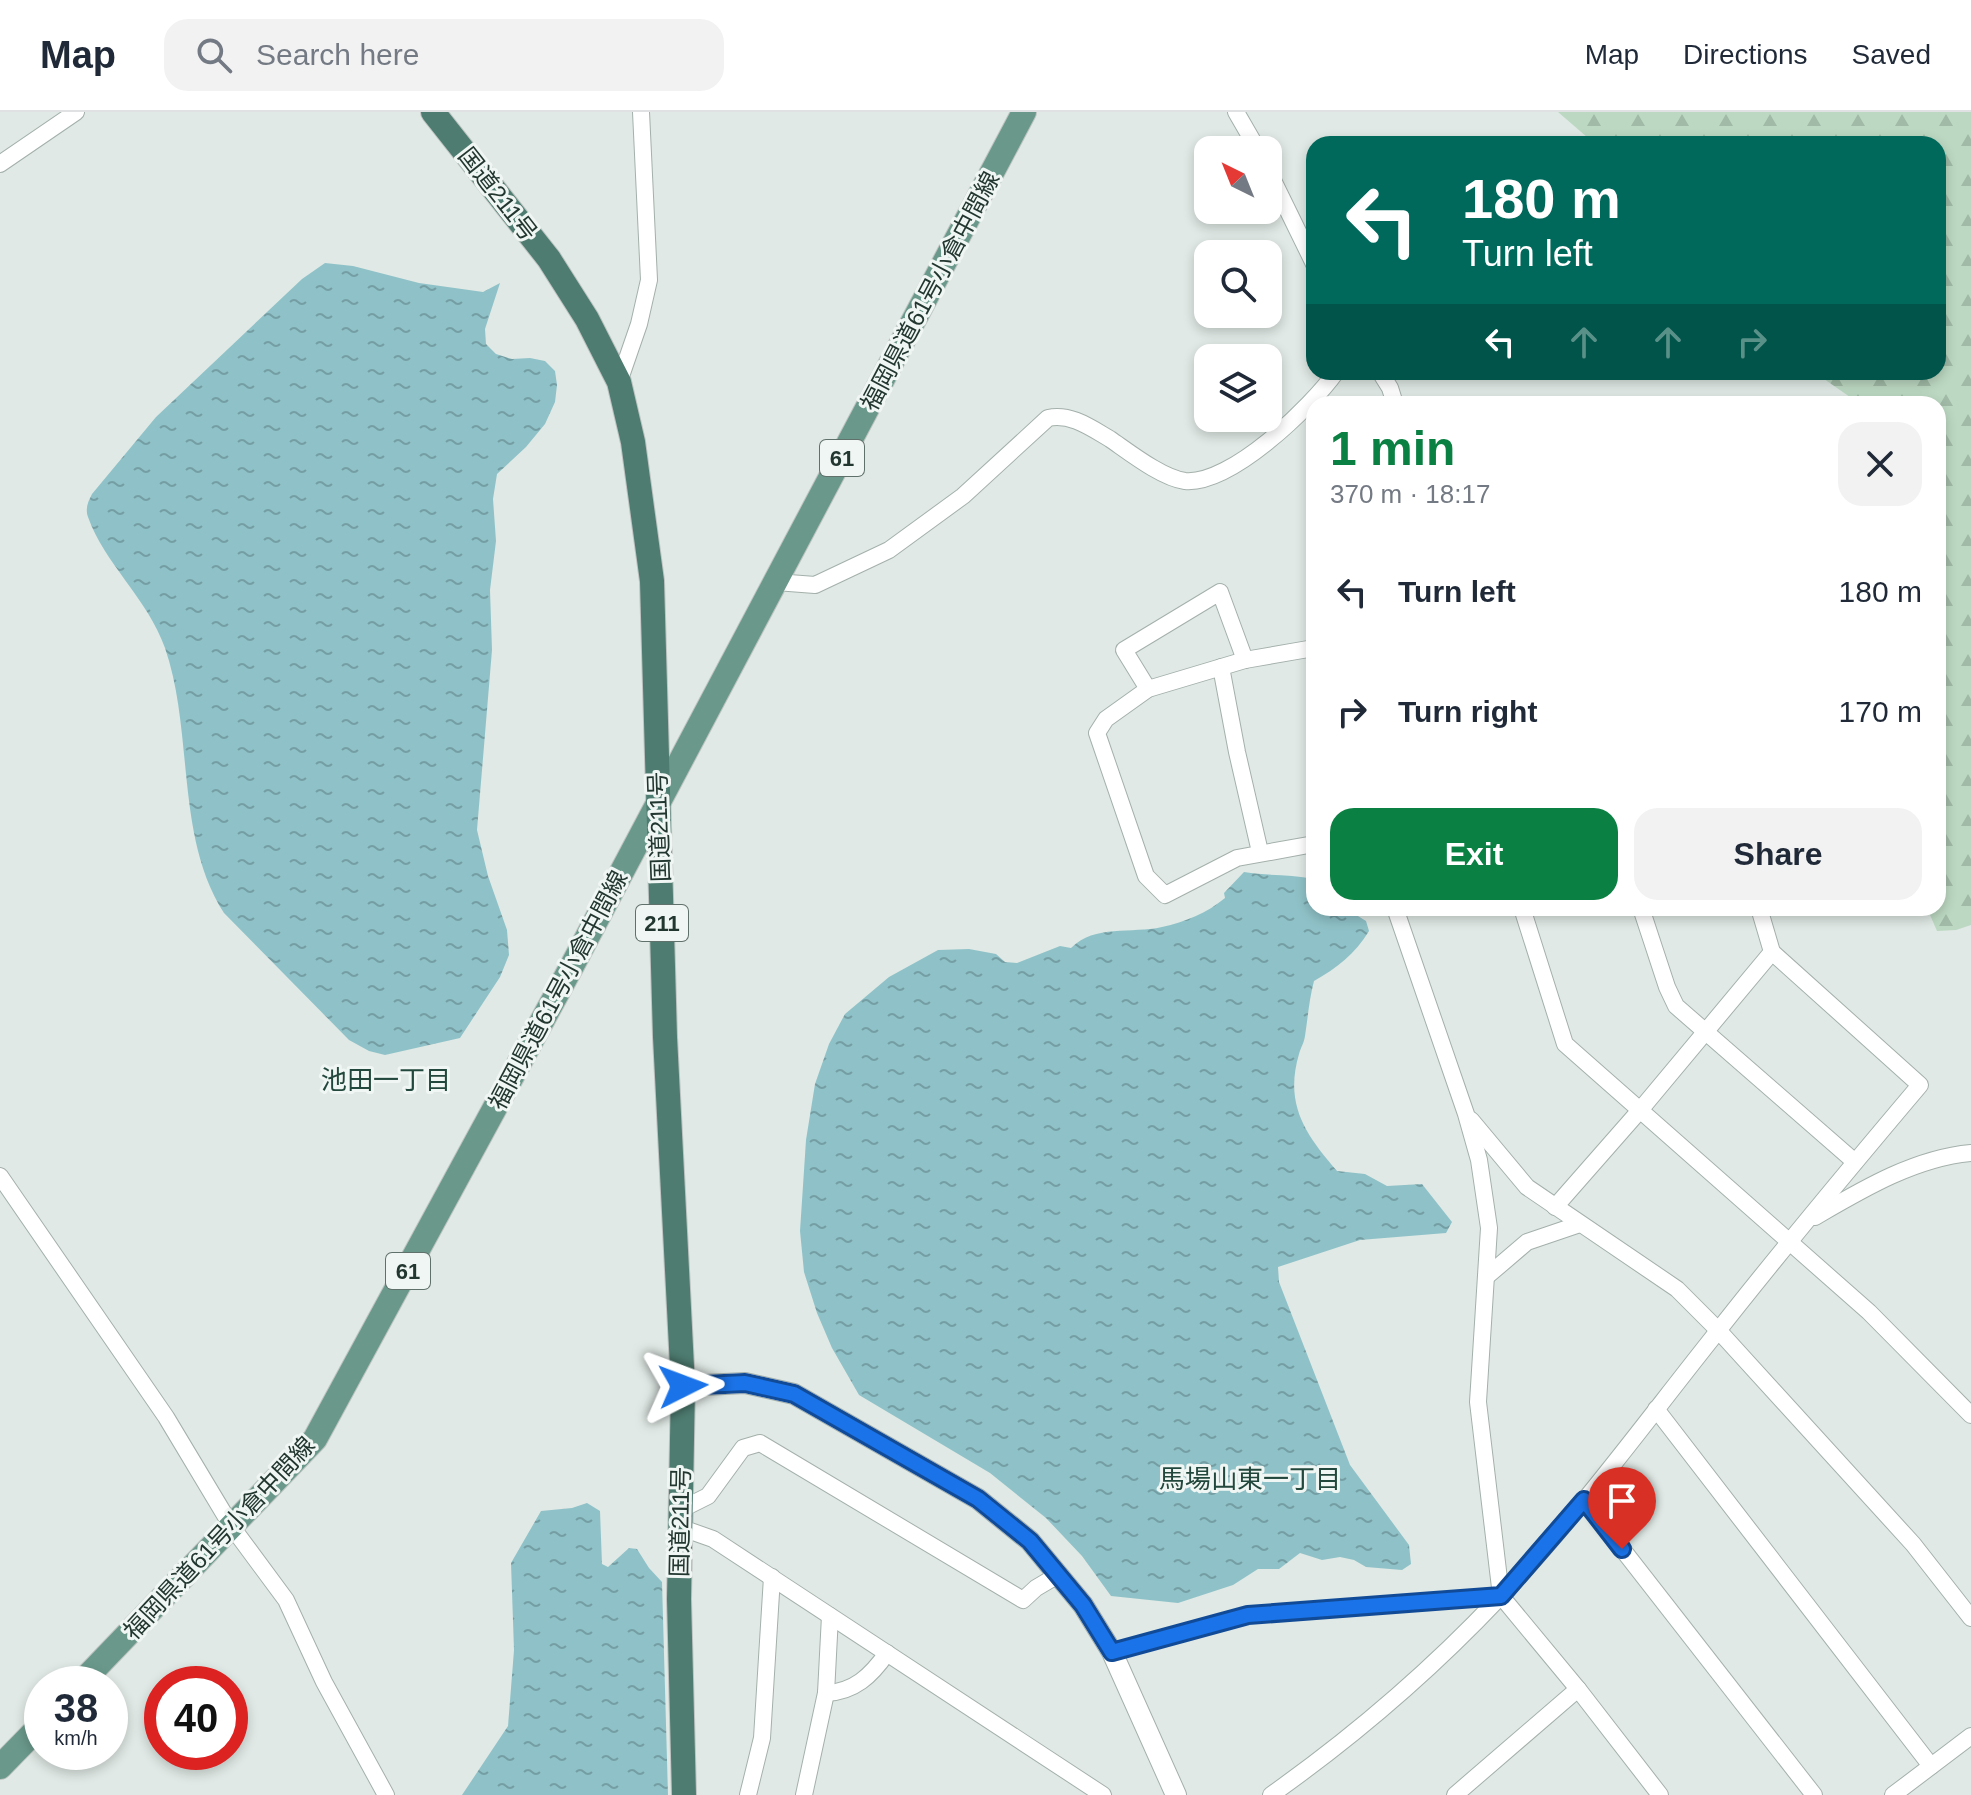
<!DOCTYPE html>
<meta charset="utf-8">
<style>
:root{--surface:#fff;--page:#f2f2f3;--text:#1f2937;--muted:#747a83;--line:#e0e1e3;--accent:#0b8043}
body{margin:0;font-family:Arial,"Noto Sans JP",sans-serif;background:var(--page);color:var(--text);height:100vh;display:flex;flex-direction:column;font-size:30px;white-space:nowrap}
*{box-sizing:border-box;margin:0}
p{font-size:26px;color:var(--muted)}
.icon{flex:none;width:44px;height:44px;fill:none;stroke:currentColor;stroke-width:2;stroke-linecap:round;stroke-linejoin:round}
.map{position:relative;flex:1;overflow:hidden}
.panel{position:absolute;left:1306px;top:284px;width:640px;height:520px;display:flex;flex-direction:column;background:var(--surface);border-radius:24px;box-shadow:0 4px 12px #0003}
.panel>*{flex:none}
.top-card{position:absolute;left:1306px;top:24px;width:640px;height:244px;border-radius:24px;box-shadow:0 4px 12px #0003;background:#00695c;color:#fff;overflow:hidden}
.needle{width:52px;rotate:317deg}
.buttons{position:absolute;left:1194px;top:24px;display:grid;gap:16px}
.buttons a{display:grid;place-items:center;width:88px;height:88px;border-radius:16px;background:var(--surface);box-shadow:0 4px 12px #0003;font-size:40px}
.speed{position:absolute;left:24px;top:1554px;display:flex;gap:16px;font-size:40px;font-weight:700;text-align:center}
.speed>*{display:grid;place-content:center;width:104px;height:104px;border-radius:50%;background:var(--surface);box-shadow:0 4px 12px #0003;line-height:1}
.speed small{font-size:20px;font-weight:400}
.speed .limit{border:12px solid #d22;background:#fff;color:#111}
.pin{position:absolute;display:grid;place-items:center;width:68px;height:68px;color:#fff;margin:-82px -34px;border-radius:50% 50% 50% 0;rotate:-45deg;box-shadow:0 0 8px #0007}
.pin .icon{rotate:45deg}
.me{position:absolute;width:88px;margin:-44px;rotate:87deg;stroke-linejoin:round;filter:drop-shadow(0 0 6px #0008)}
.turn{display:flex;align-items:center;gap:28px;height:168px;padding:0 24px;font-size:36px}
.turn .icon{width:104px;height:104px;stroke-width:2.5}
.turn b{display:block;font-size:56px;line-height:68px}
.lanes{display:flex;align-items:center;height:76px;padding:0 24px;background:#0003;justify-content:center;gap:40px;direction:ltr}
.lanes .off{opacity:.35}
.round{display:grid;place-items:center;flex:none;width:84px;height:84px;border-radius:24px;background:var(--page)}
.summary{display:flex;align-items:center;justify-content:space-between;height:136px;padding:0 24px}
h1{font-size:48px;font-weight:700;line-height:60px;color:var(--accent)}
.action{display:flex;gap:16px;margin-top:auto;padding:16px 24px}
.action a{flex:1;height:92px;border-radius:24px;background:var(--accent);color:#fff;font-size:32px;font-weight:700;line-height:92px;text-align:center}
.action a+a{background:var(--page);color:var(--text)}
ul{padding:0;list-style:none}
li{display:flex;align-items:center;gap:24px;height:120px;padding:0 24px}
li div{flex:1}
li b{display:block;font-size:30px}
li em{font-style:normal}
header{display:flex;align-items:center;gap:48px;box-sizing:border-box;height:112px;padding:0 40px;background:var(--surface);border-bottom:2px solid var(--line)}
header strong{font-size:38px}
nav{display:flex;gap:44px;margin-inline-start:auto;font-size:28px}
.search{width:560px;height:72px;background:var(--page);display:flex;align-items:center;gap:20px;box-sizing:border-box;padding:0 28px;border-radius:24px;color:var(--muted);font-size:30px}
.map>svg:first-child{display:block}
</style>
<header>
<strong>Map</strong>
<div class="search"><svg class="icon" aria-label="search" viewBox="0 0 24 24"><circle cx="10" cy="10" r="6"/><path d="M15 15l6 6"/></svg>Search here</div>
<nav><a>Map</a><a>Directions</a><a>Saved</a></nav>
</header>
<div class="map">
<svg width="1971" height="1683" viewBox="0 0 1971 1683">
<defs>
<pattern id="forest-firs" width="22" height="20" patternUnits="userSpaceOnUse" patternTransform="scale(2)"><rect width="22" height="20" fill="#bcd8c2"/><path d="M5 1l3.5 6h-7zM16 11l3.5 6h-7z" fill="#a1baa7"/></pattern>
<pattern id="water-ripples" width="26" height="14" patternUnits="userSpaceOnUse" patternTransform="scale(2)"><rect width="26" height="14" fill="#8fc2c8"/><path d="M2 4q2-2 4 0t4 0M15 11q2-2 4 0t4 0" fill="none" stroke="#749ea3"/></pattern>
</defs>
<rect width="100%" height="100%" fill="#e0e9e5"/>
<path fill="url(#forest-firs)" d="M1558,0H1971V813L1956,818L1937,819L1927,796H1938V292H1860L1814,260H1938V32H1595Z"/>
<g fill="url(#water-ripples)">
<path d="M325,151L353,154L419,171L469,178L483,180L500,171L485,217L486,232L496,242L512,247L530,246L545,249L555,259L557,273L555,290L545,312L526,335L497,362L493,387L496,429L490,478L492,538L477,718L488,764L507,818L509,843L500,865L460,926L385,943L369,939L349,928L224,801C175,725 194,620 165,536C148,487 104,451 88,405C85,396 88,390 92,382L156,305L302,167Z"/>
<path d="M1244,760C1267,764 1291,762 1314,767V796H1345L1366,809L1369,819C1355,842 1337,856 1314,869C1309,888 1308,905 1305,924C1304,931 1301,935 1299,942C1284,993 1306,1023 1337,1059L1365,1062L1387,1074L1422,1072L1452,1110L1446,1121L1360,1128L1278,1155L1279,1170L1350,1353L1409,1433L1411,1452L1402,1458L1366,1455L1354,1448L1340,1445L1322,1448L1300,1441L1279,1457H1258L1233,1473L1178,1491L1111,1484L1082,1444L1046,1406L990,1361L859,1283L832,1236L817,1201L804,1160L800,1119L806,1028L815,972L829,932L845,902L889,865L938,838L969,837L996,842L1005,850L1017,851L1060,834L1071,836C1095,812 1131,822 1162,815C1185,810 1207,801 1225,786L1224,781Z"/>
<path d="M587,1391L600,1399L602,1452L608,1455L629,1436L637,1437L649,1456L662,1470L668,1683H462L508,1614L514,1538L511,1451L541,1399L572,1396Z"/>
</g>
<g fill="none" stroke-linecap="round" stroke-linejoin="round">
<g stroke="#a4b0ab" stroke-width="18">
<g id="minor">
<path d="M1236,0L1258,38"/>
<path d="M0,52L76,0"/>
<path d="M1268,58L1314,152"/>
<path d="M1380,260L1390,276L1395,292"/>
<path d="M619,270L639,212L649,168L641,0"/>
<path d="M776,470L815,473L889,438L963,384L1048,306C1071,301 1091,316 1110,327C1129,340 1162,366 1185,369C1231,373 1311,295 1336,260"/>
<path d="M1314,536L1245,548L1148,577L1106,607L1097,621L1146,764L1165,783L1237,746L1314,732"/>
<path d="M1221,555L1237,640L1260,740"/>
<path d="M1148,577L1124,538L1220,480L1245,548"/>
<path d="M1395,796L1466,1002L1479,1048L1489,1116L1478,1290L1501,1484L1578,1577L1660,1683"/>
<path d="M1522,796L1565,932L1869,1200L1971,1303"/>
<path d="M1641,796L1667,875L1676,894L1855,1050"/>
<path d="M1471,1008L1527,1075L1677,1177L1718,1218L1913,1432L1971,1506"/>
<path d="M0,1064L166,1305L232,1415L286,1488L324,1570L386,1683"/>
<path d="M1555,1095L1641,997L1772,840"/>
<path d="M1815,1105C1863,1077 1915,1046 1971,1041"/>
<path d="M1486,1165L1527,1130L1580,1112"/>
<path d="M1656,1297L1931,1654"/>
<path d="M1584,1388L1814,1683"/>
<path d="M680,1398L708,1384L743,1336L760,1331L1023,1488L1036,1476L1058,1463"/>
<path d="M679,1415L713,1427L1103,1683"/>
<path d="M1112,1540L1248,1503L1501,1484"/>
<path d="M826,1581C854,1580 871,1564 887,1541"/>
<path d="M748,1683L762,1626L772,1465"/>
<path d="M804,1683L826,1581L830,1504"/>
<path d="M1271,1683C1353,1625 1430,1559 1499,1486C1575,1406 1641,1316 1710,1229C1778,1142 1849,1057 1920,973L1772,840L1759,796"/>
<path d="M1455,1683L1578,1577"/>
<path d="M1893,1683L1971,1624"/>
</g>
</g>
<g stroke="#a4b0ab" stroke-width="22">
<path id="tertiary" d="M683,1274L745,1271L794,1282L978,1387L1030,1429L1083,1493L1112,1540L1176,1683"/>
</g>
<g stroke="#bdc3c1" stroke-width="26">
<g id="primary">
<path d="M80,1572L315,1327L573,852L1024,0"/>
<path d="M0,1655L42,1612"/>
</g>
</g>
<g stroke="#bdc3c1" stroke-width="26">
<path id="trunk" d="M433,0L549,147L587,207L619,270L633,330L652,469L665,925L683,1274L679,1487L684,1683"/>
</g>
<use href="#minor" stroke="#fff" stroke-width="16"/>
<use href="#tertiary" stroke="#fff" stroke-width="20"/>
<use href="#primary" stroke="#6a998b" stroke-width="24"/>
<use href="#trunk" stroke="#4e7c70" stroke-width="24"/>
</g>
<g fill="none" stroke-linecap="round" stroke-linejoin="round">
<g stroke="#114b97" stroke-width="20">
<path id="route" d="M683,1274L745,1271L794,1282L978,1387L1030,1429L1083,1493L1112,1540L1248,1503L1501,1484L1584,1388L1622,1437"/>
</g>
<use href="#route" stroke="#1a73e8" stroke-width="14"/>
</g>
<g text-anchor="middle" dominant-baseline="central" stroke-width="6" stroke-linejoin="round" paint-order="stroke">
<g fill="#f0f6f3" stroke="#60706b" stroke-width="2">
<rect x="820" y="328" width="44" height="36" rx="6"/>
<rect x="636" y="793" width="52" height="36" rx="6"/>
<rect x="386" y="1141" width="44" height="36" rx="6"/>
</g>
<g font-size="22" font-weight="bold" fill="#233731">
<text x="842" y="346">61</text>
<text x="662" y="811">211</text>
<text x="408" y="1159">61</text>
</g>
<g font-size="24" fill="#233731" stroke="#f0f6f3">
<text transform="translate(498 82) rotate(52)">国道211号</text>
<text transform="translate(930 179) rotate(-62)">福岡県道61号小倉中間線</text>
<text transform="translate(659 715) rotate(-92)">国道211号</text>
<text transform="translate(558 878) rotate(-62)">福岡県道61号小倉中間線</text>
<text transform="translate(680 1410) rotate(-89)">国道211号</text>
<text transform="translate(219 1426) rotate(-47)">福岡県道61号小倉中間線</text>
</g>
<g font-size="26" fill="#22473c" stroke="#f0f6f3">
<text x="386" y="968">池田一丁目</text>
<text x="1250" y="1367">馬場山東一丁目</text>
</g>
</g>
</svg>
<div class="buttons">
<a><svg class="needle" viewBox="-14 -14 28 28"><path d="M0-13l5 13h-10z" fill="#e53935"/><path d="M0 13l5-13h-10z" fill="#747a83"/></svg></a>
<a><svg class="icon" aria-label="search" viewBox="0 0 24 24"><circle cx="10" cy="10" r="6"/><path d="M15 15l6 6"/></svg></a>
<a><svg class="icon" aria-label="layers" viewBox="0 0 24 24"><path d="M12 4l9 5-9 5-9-5zM3 14l9 5 9-5"/></svg></a>
</div>
<div class="speed"><div>38<small>km/h</small></div><div class="limit">40</div></div>
<div class="pin" style="left:1622px;top:1437px;background:#d93025"><svg class="icon" aria-label="arrive" viewBox="0 0 24 24"><path d="M6 21V4h12l-3 4 3 4H6"/></svg></div>
<svg class="me" style="left:683px;top:1274px" viewBox="-20 -20 40 40"><path d="M0-17L14 15 0 8-14 15z" fill="#1a73e8" stroke="#fff" stroke-width="4"/></svg>
<div class="top-card">
<div class="turn"><svg class="icon" aria-label="left" viewBox="0 0 24 24"><path d="M17 20v-9H6M10 6l-5 5 5 5"/></svg><div><b>180 m</b>Turn left</div></div>
<div class="lanes"><svg class="icon" aria-label="left" viewBox="0 0 24 24"><path d="M17 20v-9H6M10 6l-5 5 5 5"/></svg><svg class="icon off" aria-label="ahead" viewBox="0 0 24 24"><path d="M12 20V5M6 11l6-6 6 6"/></svg><svg class="icon off" aria-label="ahead" viewBox="0 0 24 24"><path d="M12 20V5M6 11l6-6 6 6"/></svg><svg class="icon off" aria-label="right" viewBox="0 0 24 24"><path d="M7 20v-9h11M14 6l5 5-5 5"/></svg></div>
</div>
<section class="panel">
<div class="summary"><div><h1>1 min</h1><p>370 m · 18:17</p></div><a class="round"><svg class="icon" aria-label="close" viewBox="0 0 24 24"><path d="M6 6l12 12M18 6L6 18"/></svg></a></div>
<ul>
<li><svg class="icon" aria-label="left" viewBox="0 0 24 24"><path d="M17 20v-9H6M10 6l-5 5 5 5"/></svg><div><b>Turn left</b></div><em>180 m</em></li>
<li><svg class="icon" aria-label="right" viewBox="0 0 24 24"><path d="M7 20v-9h11M14 6l5 5-5 5"/></svg><div><b>Turn right</b></div><em>170 m</em></li>
</ul>
<div class="action"><a>Exit</a><a>Share</a></div>
</section>
</div>
